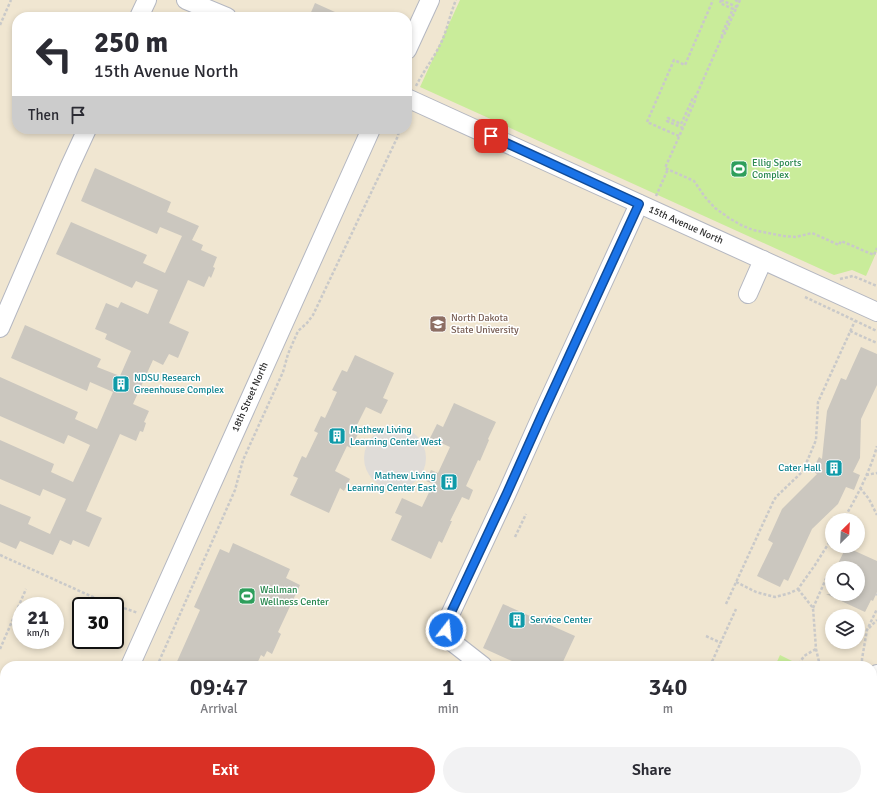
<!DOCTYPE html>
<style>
:root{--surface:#fff;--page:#f2f2f3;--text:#2b2b33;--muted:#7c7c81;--accent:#d93025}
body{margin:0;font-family:Signika,sans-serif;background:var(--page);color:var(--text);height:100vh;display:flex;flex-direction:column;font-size:15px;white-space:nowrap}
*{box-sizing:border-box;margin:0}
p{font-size:13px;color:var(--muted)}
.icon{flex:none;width:22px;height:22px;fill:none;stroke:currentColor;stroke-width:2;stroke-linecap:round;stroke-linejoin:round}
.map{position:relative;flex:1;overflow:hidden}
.drawer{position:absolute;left:0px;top:661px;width:877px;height:140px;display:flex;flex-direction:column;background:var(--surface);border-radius:16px 16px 0 0;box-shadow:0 2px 6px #0003}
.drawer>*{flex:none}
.hud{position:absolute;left:12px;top:12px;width:400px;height:122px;border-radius:16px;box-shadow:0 2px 6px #0003;background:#fff;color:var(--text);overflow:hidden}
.needle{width:26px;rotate:24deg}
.fabs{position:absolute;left:825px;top:513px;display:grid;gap:8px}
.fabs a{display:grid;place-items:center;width:40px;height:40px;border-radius:50%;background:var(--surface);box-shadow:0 2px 6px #0003;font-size:20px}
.speed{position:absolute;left:12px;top:597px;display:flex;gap:8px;font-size:20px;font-weight:700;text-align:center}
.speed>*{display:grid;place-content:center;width:52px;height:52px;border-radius:50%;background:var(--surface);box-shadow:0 2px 6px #0003;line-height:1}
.speed small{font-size:10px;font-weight:400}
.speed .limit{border:2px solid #111;border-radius:6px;background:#fff;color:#111}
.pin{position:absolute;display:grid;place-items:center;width:34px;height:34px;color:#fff;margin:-17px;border-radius:8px;box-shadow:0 2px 6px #0006}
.me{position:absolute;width:44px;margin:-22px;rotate:16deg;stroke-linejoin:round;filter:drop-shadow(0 0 3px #0008)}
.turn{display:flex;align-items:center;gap:14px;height:84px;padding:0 16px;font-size:18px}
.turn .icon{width:52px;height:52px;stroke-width:2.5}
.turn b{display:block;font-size:28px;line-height:34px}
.then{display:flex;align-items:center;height:38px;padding:0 16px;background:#0003;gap:8px;font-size:15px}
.eta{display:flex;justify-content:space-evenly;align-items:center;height:68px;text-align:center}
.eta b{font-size:24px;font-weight:600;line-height:28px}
.action{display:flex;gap:8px;margin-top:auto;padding:8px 16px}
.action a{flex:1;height:46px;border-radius:24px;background:var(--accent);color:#fff;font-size:16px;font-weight:600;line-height:46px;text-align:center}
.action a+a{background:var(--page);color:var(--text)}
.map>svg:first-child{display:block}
</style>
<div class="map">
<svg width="877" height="801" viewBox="0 0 877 801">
<rect width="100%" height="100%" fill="#efe9e1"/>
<path fill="#f0e6d1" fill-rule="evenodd" d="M0,0H877V801H0ZM17,17H407V129H17ZM832,520H858V546H832ZM832,568H858V594H832ZM21,606H55V640H21ZM81,606H115V640H81ZM832,616H858V642H832ZM5,666H872V796H5Z"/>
<g fill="#c9ec9a">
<path d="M460,0H877V251L866,276L852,270L834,275L420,87Z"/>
<path d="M780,655L802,666H775Z"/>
</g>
<circle fill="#dfdcd8" cx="395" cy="458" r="31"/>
<g fill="#cbc7bf">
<path d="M315,3L346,17H309Z"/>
<path d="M95,168L171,202L167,212L199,226L192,240L203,245L201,250L217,257L213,267L215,268L211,278L209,276L204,287L188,280L169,323L189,332L178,358L169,354L163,365L153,360L133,404L149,411L144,422L146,423L143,432L140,431L136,441L120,434L86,511L102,518L89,547L73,540L71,545L60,540L53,555L20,541L16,549L0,542V504L31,517L28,524L50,534L66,499L43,489L40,496L0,479V440L54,464L51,472L73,482L90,445L68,435L64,444L0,416V377L78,412L75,419L97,429L113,392L90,382L87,391L11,358L25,325L101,359L97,367L120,376L131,351L105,339L107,334L95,329L106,303L118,308L121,302L148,314L158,290L136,281L132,288L56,254L71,222L147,255L143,263L165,273L182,236L160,227L157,234L81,201Z"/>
<path d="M861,347L877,354V385L861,419L860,458L853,472L860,475L854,490L846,487L838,504L812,529L788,581L784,579L780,587L757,576L773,543L768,540L782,509L817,474L812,471L819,457L822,459L827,411L841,378L846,380Z"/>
<path d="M355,355L394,373L383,398L388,400L381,414L366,407L354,431L359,432L351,448L347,446L335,471L350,479L344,491L340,488L329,513L290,495L298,478L293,476L302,456L306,458L318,433L314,431L321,416L325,418L337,392L332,390L342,370L347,372Z"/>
<path d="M454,403L496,422L488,439L489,440L480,461L478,460L466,486L473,490L469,500L462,497L450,521H452L442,543L439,541L431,559L391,540L402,516L395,513L402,498L422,507L433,484L426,481L431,470L438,473L450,447L430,438L437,424L443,427Z"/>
<path d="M233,543L290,569L286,578L300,585L278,632L281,634L272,654L267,651L264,657L261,655L256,666H175L200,610L194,607L220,549L229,553Z"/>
<path d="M846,547L877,561V592L873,601L871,600L865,612L826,594H858V568H836Z"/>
<path d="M503,604L575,636L561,666H523L483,648Z"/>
</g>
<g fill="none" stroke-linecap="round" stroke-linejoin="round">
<g stroke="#b4b7c1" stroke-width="20">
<g id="minor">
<path d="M186,0L227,17"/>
<path d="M139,17L147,0"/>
<path d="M407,50L430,0"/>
<path d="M407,98L877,312"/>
<path d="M748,294L763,260"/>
<path d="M0,328L69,168L87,129"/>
<path d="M130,666L371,129"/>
<path d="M483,666L451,641L446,630L448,619L507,493L541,417L639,204"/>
<path d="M872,686L877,674"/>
<path d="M0,758L5,760"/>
<path d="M84,796L97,801"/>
<path d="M152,796L163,801"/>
<path d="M575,796L586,801"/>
<path d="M69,801L71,796"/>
<path d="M450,801L452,796"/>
<path d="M822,801L824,796"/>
</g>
</g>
<g stroke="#c9c9c9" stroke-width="2.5" stroke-dasharray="3 2" stroke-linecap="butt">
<path d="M721,0L720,3L733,9L722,34V37"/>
<path d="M721,0L737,7"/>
<path d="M735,0L739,2"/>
<path d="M740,0L724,35L722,37L696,96L695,101L665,168L694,181L705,197L715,208L729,218L741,225L753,230L783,236L796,237L812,233L839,245L841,241L874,255L877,248"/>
<path d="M0,25L11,0"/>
<path d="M416,86C423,72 433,59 440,45C447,31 450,14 456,0"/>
<path d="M683,128L667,121L668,118L681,124L693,98L696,96"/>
<path d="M679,136L647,122L674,60L685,65L713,0"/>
<path d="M656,196L668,169"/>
<path d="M840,279L853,276L877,286"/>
<path d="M805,297L877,331"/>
<path d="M850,331L877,343"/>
<path d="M866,475L877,473"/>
<path d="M860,488L869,499L877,515"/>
<path d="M843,520C856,499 871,469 877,446"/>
<path d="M515,537L526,514"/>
<path d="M0,555L95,598L138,613"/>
<path d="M736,582L756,592L775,597L790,593L798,589L815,565L832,538"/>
<path d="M798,589L813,608L816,649L820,666"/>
<path d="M876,594L877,595"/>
<path d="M726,604L773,502L776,497L803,471L816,440L818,402L855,321"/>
<path d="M813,608L829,572L832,574"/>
<path d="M869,628L877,620"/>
<path d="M706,636L721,643"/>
<path d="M0,649L26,589"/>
<path d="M799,664L804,656L816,649"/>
<path d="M157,666L235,490L243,460L283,372L288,354L298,331L307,323L313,315L398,136L399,129"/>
<path d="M695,666V661"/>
<path d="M710,666L736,609"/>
<path d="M862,666V659L867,630L877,609"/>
<path d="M872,725L877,712"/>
<path d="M194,796L205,801"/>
<path d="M408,796L420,801"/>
<path d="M51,801L53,796"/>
<path d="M805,801L807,796"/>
<path d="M840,801L843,796"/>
</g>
<use href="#minor" stroke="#fff" stroke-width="18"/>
</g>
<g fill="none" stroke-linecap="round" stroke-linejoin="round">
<g stroke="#114b97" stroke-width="10">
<path id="route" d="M446,630L448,619L507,493L541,417L639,204L491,136"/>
</g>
<use href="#route" stroke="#1a73e8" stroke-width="7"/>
</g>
<defs>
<g id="stadium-square" transform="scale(0.9)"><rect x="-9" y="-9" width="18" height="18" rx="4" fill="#2e9e5b" stroke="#fff"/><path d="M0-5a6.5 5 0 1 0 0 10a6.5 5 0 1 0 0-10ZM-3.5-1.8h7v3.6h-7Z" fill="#fff"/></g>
<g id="university-square" transform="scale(0.9)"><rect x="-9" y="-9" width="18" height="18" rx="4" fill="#8d6e63" stroke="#fff"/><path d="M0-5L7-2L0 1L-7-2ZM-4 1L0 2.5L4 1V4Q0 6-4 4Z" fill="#fff"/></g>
<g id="building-square" transform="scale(0.9)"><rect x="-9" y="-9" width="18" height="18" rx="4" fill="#0f9aa8" stroke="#fff"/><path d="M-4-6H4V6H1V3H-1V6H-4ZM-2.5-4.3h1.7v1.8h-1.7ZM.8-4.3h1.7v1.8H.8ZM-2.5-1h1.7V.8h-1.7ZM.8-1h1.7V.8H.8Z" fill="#fff"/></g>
</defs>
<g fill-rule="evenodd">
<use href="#stadium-square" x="739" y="169"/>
<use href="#university-square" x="438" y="324"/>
<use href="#building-square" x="121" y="384"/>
<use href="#building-square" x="337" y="436"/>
<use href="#building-square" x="834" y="468"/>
<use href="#building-square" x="449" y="482"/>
<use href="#stadium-square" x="247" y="596"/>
<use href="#building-square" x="517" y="620"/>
</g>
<g text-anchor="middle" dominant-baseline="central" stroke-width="3" stroke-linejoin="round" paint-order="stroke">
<g font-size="10" fill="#27864d" stroke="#fff" text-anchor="start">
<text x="752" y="163">Ellig Sports<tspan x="752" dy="12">Complex</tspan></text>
<text x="260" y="590">Wallman<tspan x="260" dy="12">Wellness Center</tspan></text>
</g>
<g font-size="10" fill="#2e2e2e" stroke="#fff">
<text transform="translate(686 225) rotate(24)">15th Avenue North</text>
<text transform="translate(250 397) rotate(-66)">18th Street North</text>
</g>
<g font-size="10" fill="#785e54" stroke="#fff" text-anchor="start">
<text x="451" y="318">North Dakota<tspan x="451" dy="12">State University</tspan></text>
</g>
<g font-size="10" fill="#0d838f" stroke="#fff" text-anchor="start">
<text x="134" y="378">NDSU Research<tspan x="134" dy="12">Greenhouse Complex</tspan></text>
<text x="350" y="430">Mathew Living<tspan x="350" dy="12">Learning Center West</tspan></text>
<text x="821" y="468" text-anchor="end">Cater Hall</text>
<text x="436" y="476" text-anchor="end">Mathew Living<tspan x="436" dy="12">Learning Center East</tspan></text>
<text x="530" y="620">Service Center</text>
</g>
</g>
</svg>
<div class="fabs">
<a><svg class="needle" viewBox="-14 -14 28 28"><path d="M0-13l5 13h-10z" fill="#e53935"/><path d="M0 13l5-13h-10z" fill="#7c7c81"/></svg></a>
<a><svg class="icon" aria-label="search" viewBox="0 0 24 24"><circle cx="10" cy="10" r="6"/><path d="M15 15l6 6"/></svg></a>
<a><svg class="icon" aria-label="layers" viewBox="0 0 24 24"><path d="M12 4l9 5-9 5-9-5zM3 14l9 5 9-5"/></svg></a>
</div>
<div class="speed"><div>21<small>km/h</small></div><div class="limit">30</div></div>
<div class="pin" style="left:491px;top:136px;background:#d93025"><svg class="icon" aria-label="arrive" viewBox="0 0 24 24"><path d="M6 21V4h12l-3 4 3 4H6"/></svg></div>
<svg class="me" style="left:446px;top:630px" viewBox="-20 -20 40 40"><circle r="17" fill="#1a73e8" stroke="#fff" stroke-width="3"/><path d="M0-11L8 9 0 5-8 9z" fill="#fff"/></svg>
<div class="hud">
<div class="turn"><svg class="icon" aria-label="left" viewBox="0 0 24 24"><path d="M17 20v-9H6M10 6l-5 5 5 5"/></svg><div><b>250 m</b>15th Avenue North</div></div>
<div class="then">Then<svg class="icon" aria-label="arrive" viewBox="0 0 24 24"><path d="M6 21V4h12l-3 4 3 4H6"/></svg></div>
</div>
<section class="drawer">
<div class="eta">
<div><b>09:47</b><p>Arrival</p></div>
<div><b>1</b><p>min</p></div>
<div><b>340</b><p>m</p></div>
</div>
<div class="action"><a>Exit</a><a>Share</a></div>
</section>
</div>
